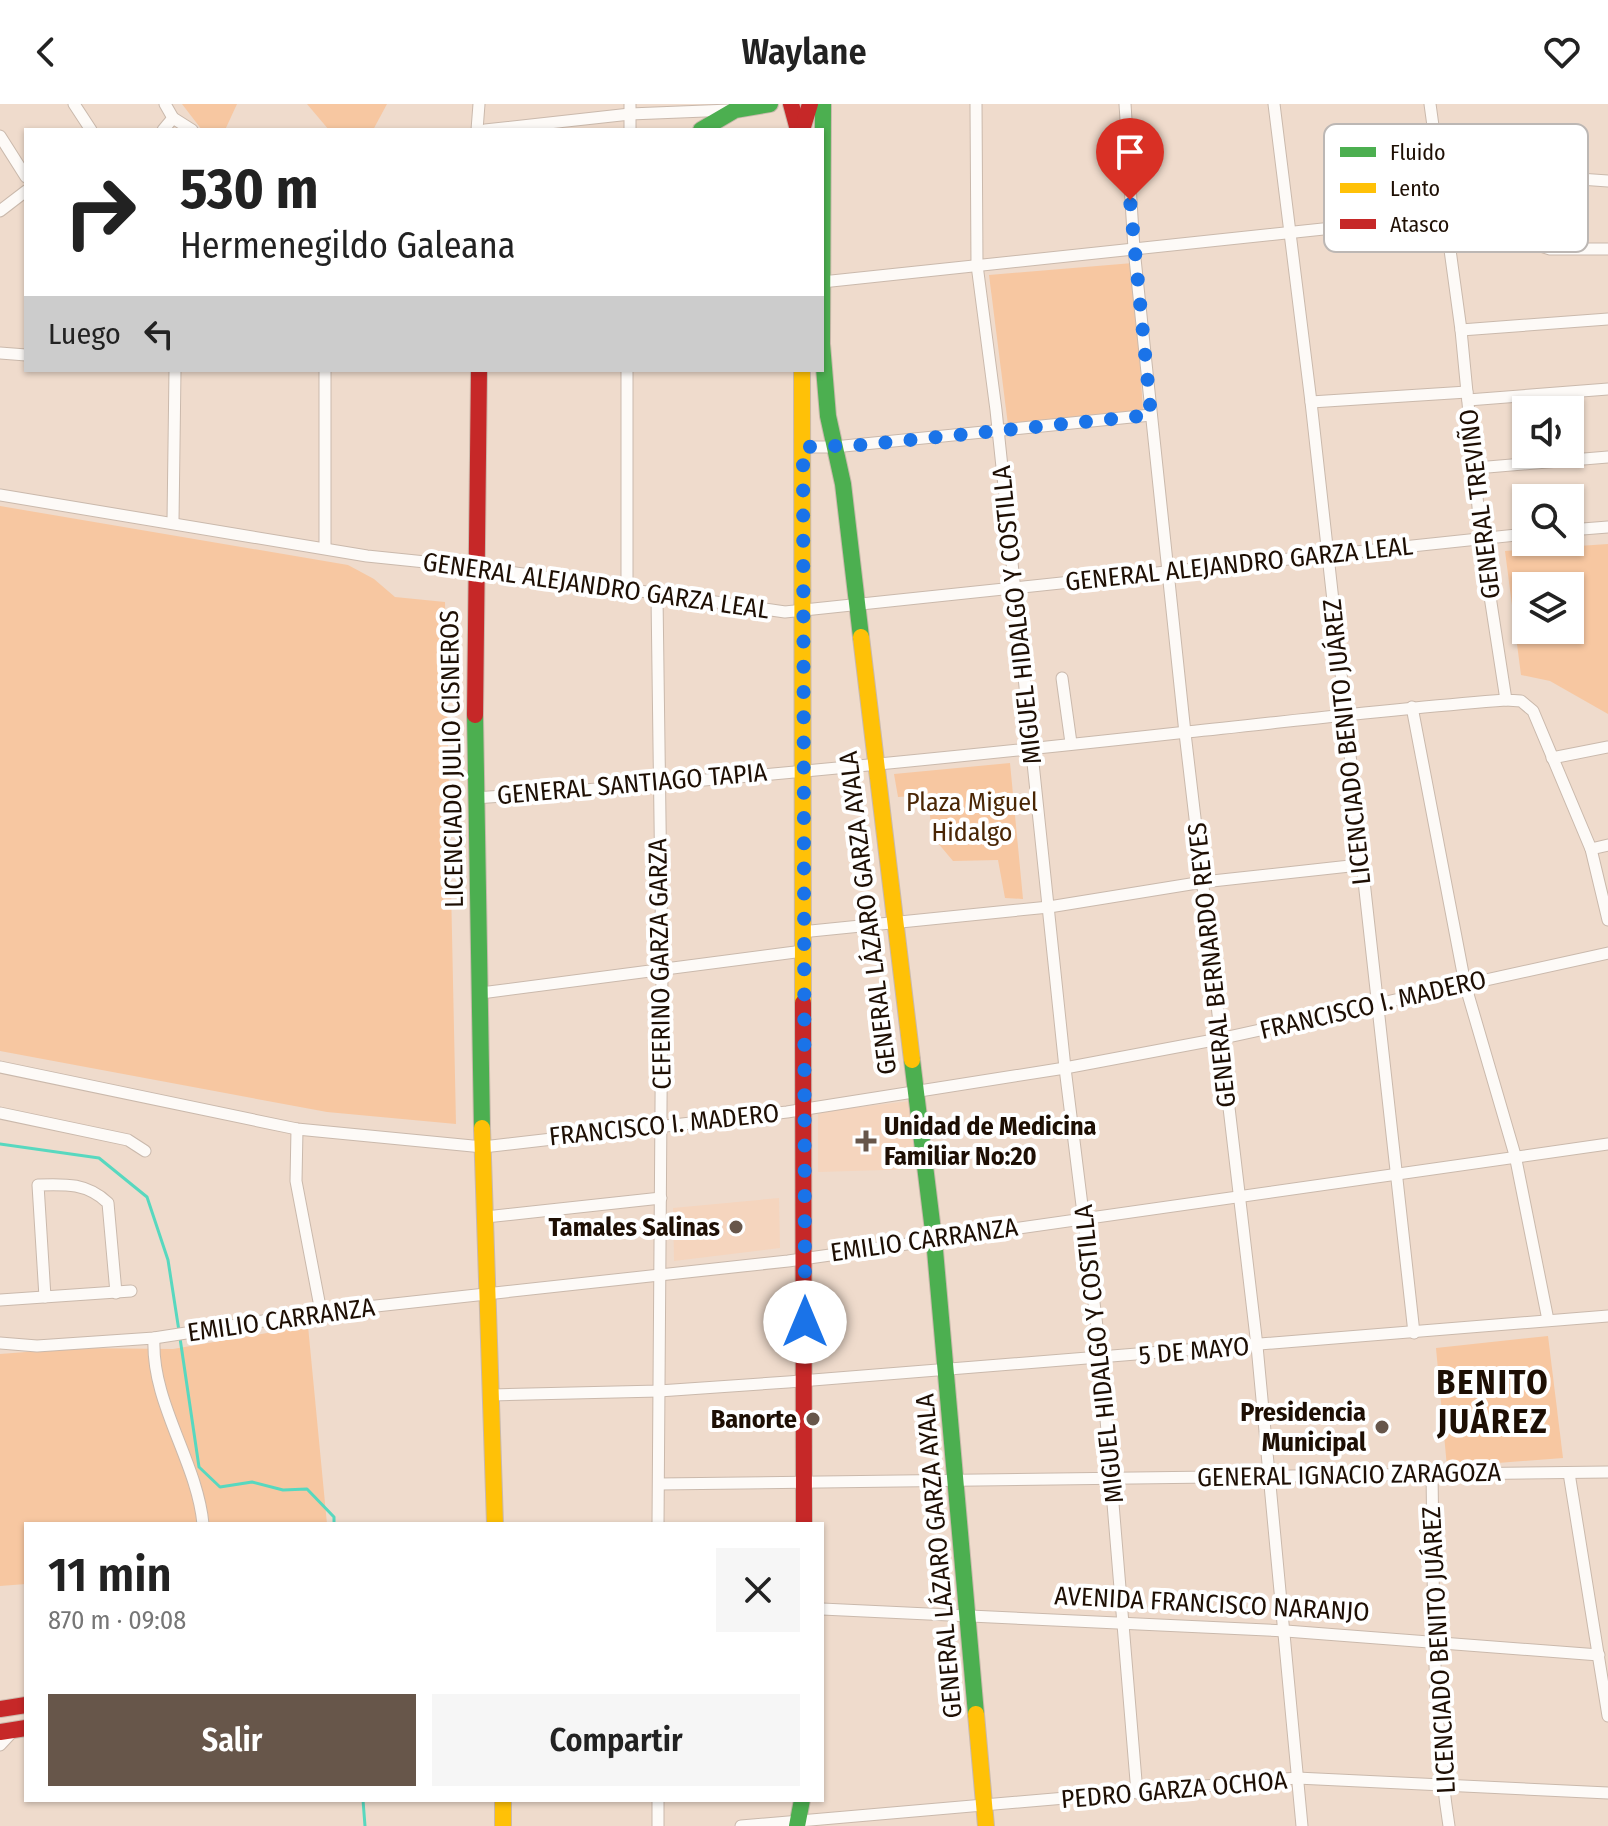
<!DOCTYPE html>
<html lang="es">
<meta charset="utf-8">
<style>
:root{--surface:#fff;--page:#f6f6f6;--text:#222;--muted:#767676;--accent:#67564a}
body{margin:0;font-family:"Fira Sans Condensed",sans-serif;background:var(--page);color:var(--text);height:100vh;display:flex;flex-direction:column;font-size:30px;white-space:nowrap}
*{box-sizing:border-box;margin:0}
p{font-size:26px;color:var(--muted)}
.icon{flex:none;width:44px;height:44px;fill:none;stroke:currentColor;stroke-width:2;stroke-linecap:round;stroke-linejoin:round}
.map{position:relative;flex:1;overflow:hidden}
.details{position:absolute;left:24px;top:1418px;width:800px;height:280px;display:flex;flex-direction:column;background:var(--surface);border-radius:0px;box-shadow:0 2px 6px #0004}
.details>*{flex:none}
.top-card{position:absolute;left:24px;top:24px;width:800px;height:244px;border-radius:0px;box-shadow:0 2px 6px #0004;background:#fff;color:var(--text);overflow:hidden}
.buttons{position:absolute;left:1512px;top:292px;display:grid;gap:16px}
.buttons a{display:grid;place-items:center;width:72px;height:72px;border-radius:0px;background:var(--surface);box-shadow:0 2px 6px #0004;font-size:40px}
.pin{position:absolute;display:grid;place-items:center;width:68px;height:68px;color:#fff;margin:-82px -34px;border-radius:50% 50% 50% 0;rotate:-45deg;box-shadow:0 0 8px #0007}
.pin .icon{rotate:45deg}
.me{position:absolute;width:88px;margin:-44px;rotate:0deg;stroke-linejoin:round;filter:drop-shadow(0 0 6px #0008)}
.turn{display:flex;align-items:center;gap:28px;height:168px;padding:0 24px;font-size:36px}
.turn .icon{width:104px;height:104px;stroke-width:2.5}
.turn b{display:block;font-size:56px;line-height:68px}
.then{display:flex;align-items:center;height:76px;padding:0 24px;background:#0003;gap:16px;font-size:30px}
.round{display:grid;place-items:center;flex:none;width:84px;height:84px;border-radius:0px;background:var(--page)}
.headline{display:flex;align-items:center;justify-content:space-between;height:136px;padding:0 24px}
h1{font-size:48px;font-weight:600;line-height:60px}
.button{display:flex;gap:16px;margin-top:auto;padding:16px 24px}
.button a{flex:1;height:92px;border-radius:0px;background:var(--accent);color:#fff;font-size:32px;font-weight:600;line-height:92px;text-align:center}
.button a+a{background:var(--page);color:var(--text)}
header{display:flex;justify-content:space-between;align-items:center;height:104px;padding:0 24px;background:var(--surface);font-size:36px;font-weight:600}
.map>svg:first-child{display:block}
</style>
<header><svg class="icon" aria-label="back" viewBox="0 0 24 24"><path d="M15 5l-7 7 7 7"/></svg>Waylane<svg class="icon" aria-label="heart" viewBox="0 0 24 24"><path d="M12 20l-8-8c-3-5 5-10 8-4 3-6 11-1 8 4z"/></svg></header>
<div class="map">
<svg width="1608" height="1722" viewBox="0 0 1608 1722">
<rect width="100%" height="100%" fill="#efdbcc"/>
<g fill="#f5d5be">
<path d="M910,997L917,1065L818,1068V1008Z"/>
<path d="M779,1094L780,1144L674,1157L673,1104Z"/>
</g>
<g fill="#f7c7a1" fill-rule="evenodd">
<path d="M182,0H237L225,26H202Z"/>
<path d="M307,0H387L373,26H329Z"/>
<path d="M1133,159L1143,306L1008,321L989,171Z"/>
<path d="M0,402L348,461L374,475L395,493L445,498L456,1020L327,1008L0,947Z"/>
<path d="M1608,440V610L1550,577L1521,571L1505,447ZM1570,482V526H1526V482Z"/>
<path d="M1010,659L1023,795L1005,794L998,756L953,757L932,732L928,691L898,693L894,670Z"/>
<path d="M308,1222L327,1420H26V1480L0,1482V1250L78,1244L173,1245Z"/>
<path d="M1548,1232L1563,1354L1447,1363L1436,1244Z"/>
</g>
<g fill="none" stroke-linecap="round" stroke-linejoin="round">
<g stroke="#58d8bf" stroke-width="3">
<path d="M0,1040L99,1054L147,1093L168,1156L179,1227"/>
<path d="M180,1234L199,1363L220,1383L252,1378L283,1386L307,1385L334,1413V1420"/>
<path d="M363,1696L365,1722"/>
</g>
<g stroke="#cab9ac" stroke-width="13">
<g id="street">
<path d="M74,0L91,26"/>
<path d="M165,0L173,14L192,26"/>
<path d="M976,0L977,161L996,306L1065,964L1101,1255L1137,1689"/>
<path d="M1125,0L1134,145L1185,629L1257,1242L1302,1722"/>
<path d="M1274,0L1311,298L1414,1229"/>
<path d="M1430,0L1461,226L1481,434L1506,596L1521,597L1533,607L1591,745L1608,816"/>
<path d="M163,26L173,14"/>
<path d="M477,26L479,0"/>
<path d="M485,26L630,10L730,6"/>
<path d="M630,26V0"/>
<path d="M0,32L26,73"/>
<path d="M1441,65L1608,77"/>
<path d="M0,107L26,87"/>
<path d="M822,178L1446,112L1550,145H1608"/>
<path d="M1461,226L1608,215"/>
<path d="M0,249L26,251"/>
<path d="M1468,296L1608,285"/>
<path d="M1311,298L1467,288"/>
<path d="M803,343H834L1151,311"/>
<path d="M1476,364L1608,353"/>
<path d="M0,391L367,452L474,463L785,508L1526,430"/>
<path d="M173,417L175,266"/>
<path d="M1570,426L1608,423"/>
<path d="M325,444V266"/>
<path d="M627,486V266"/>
<path d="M657,492L662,864L658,1420"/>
<path d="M1062,574L1071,639"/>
<path d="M1412,603L1465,880L1515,1051L1548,1216"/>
<path d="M1552,654L1608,643"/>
<path d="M475,694C713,678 950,654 1187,628C1293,617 1399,604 1506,596"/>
<path d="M1591,745L1608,741"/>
<path d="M801,828L1049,803L1203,778L1359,761"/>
<path d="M481,889L803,847"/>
<path d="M0,963L297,1025L483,1043L787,1008L1065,964L1219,935L1608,849"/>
<path d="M0,1009L128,1036L145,1047"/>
<path d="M297,1025L296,1077L321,1208"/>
<path d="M486,1113L661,1094"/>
<path d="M45,1193L38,1081C66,1080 87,1079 108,1099L116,1189"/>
<path d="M0,1196L131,1187"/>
<path d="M154,1234C151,1299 197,1357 203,1420"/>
<path d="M0,1239L37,1242L154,1234L321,1208L788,1157L1608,1040"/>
<path d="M492,1291L659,1287L788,1278L1608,1212"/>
<path d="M1432,1369C1434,1487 1431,1606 1449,1722"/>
<path d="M1569,1369L1608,1612"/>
<path d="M659,1380L1608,1368"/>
<path d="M822,1505L1286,1527L1599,1551"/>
<path d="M0,1641L14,1626"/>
<path d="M658,1696V1722"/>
<path d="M741,1722L1297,1674L1608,1689"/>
</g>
</g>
<g stroke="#cab9ac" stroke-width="18">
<g id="fast">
<path d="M823,0L822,240L828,312L843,380L861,533"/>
<path d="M701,26L735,6L770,0"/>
<path d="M475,611L482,1024"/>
<path d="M912,956L934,1135L976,1610"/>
<path d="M797,1722L802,1696"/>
</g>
</g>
<g stroke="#cab9ac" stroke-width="18">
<g id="slow">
<path d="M802,266L803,899"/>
<path d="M861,533L912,956"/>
<path d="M482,1024L495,1420"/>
<path d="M976,1610L986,1722"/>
<path d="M503,1696V1722"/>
</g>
</g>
<g stroke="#cab9ac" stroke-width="18">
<g id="jam">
<path d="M791,0L798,26"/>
<path d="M802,26L810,0"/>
<path d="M475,611L479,266"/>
<path d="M803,899L804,1420"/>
<path d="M0,1605L26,1601"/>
<path d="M0,1628L26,1624"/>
</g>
</g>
<use href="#street" stroke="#fdfaf7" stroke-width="11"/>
<use href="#fast" stroke="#4caf50" stroke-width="16"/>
<use href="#slow" stroke="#ffc107" stroke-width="16"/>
<use href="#jam" stroke="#c62828" stroke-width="16"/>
</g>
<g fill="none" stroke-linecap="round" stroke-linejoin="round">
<path stroke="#1a73e8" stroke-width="14" stroke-dasharray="0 25.2" d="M805,1218L803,343L861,341L1151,311L1130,96"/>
</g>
<g fill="#67564a" stroke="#fff" stroke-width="3">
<path d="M862 1025h8v8h8v8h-8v8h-8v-8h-8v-8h8z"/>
<circle cx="736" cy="1123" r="8"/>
<circle cx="813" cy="1315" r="8"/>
<circle cx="1382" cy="1323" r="8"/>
</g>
<g text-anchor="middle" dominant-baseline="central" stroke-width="8" stroke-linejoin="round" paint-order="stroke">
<g font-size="26" fill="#1e0f04" stroke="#fff">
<text transform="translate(1480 400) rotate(-97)">GENERAL TREVIÑO</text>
<text transform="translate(1239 460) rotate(-6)">GENERAL ALEJANDRO GARZA LEAL</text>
<text transform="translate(596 482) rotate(8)">GENERAL ALEJANDRO GARZA LEAL</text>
<text transform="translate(1017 511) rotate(-96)">MIGUEL HIDALGO Y COSTILLA</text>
<text transform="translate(1347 638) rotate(-96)">LICENCIADO BENITO JUÁREZ</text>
<text transform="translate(452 655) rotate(-91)">LICENCIADO JULIO CISNEROS</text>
<text transform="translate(632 680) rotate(-5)">GENERAL SANTIAGO TAPIA</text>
<text transform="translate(868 809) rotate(-97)">GENERAL LÁZARO GARZA AYALA</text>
<text transform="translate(660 860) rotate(-91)">CEFERINO GARZA GARZA</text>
<text transform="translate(1212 861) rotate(-96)">GENERAL BERNARDO REYES</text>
<text transform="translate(1373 901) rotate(-13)">FRANCISCO I. MADERO</text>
<text transform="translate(664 1021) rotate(-6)">FRANCISCO I. MADERO</text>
<text transform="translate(924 1136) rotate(-8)">EMILIO CARRANZA</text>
<text transform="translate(281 1216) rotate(-8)">EMILIO CARRANZA</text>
<text transform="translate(1194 1247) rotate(-5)">5 DE MAYO</text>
<text transform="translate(1099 1250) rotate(-96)">MIGUEL HIDALGO Y COSTILLA</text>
<text transform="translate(1349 1371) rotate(-1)">GENERAL IGNACIO ZARAGOZA</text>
<text transform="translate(939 1452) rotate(-95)">GENERAL LÁZARO GARZA AYALA</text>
<text transform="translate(1212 1500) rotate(3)">AVENIDA FRANCISCO NARANJO</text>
<text transform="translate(1439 1546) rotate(-93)">LICENCIADO BENITO JUÁREZ</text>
<text transform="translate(1174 1686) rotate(-5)">PEDRO GARZA OCHOA</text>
</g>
<g font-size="26" fill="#4a2605" stroke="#fff">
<text x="972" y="698">Plaza Miguel<tspan x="972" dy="30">Hidalgo</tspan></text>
</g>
<g font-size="26" font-weight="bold" fill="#1e0f04" stroke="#fff" text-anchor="end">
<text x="884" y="1022" text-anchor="start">Unidad de Medicina<tspan x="884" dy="30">Familiar No:20</tspan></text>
<text x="720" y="1123">Tamales Salinas</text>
<text x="1366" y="1308">Presidencia<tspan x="1366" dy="30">Municipal</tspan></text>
<text x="797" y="1315">Banorte</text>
</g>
<g font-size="34" font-weight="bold" letter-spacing="2" fill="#1e0f04" stroke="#fff">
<text x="1493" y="1278">BENITO<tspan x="1493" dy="39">JUÁREZ</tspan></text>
</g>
</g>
<rect x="1324" y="20" width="264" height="128" rx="12" fill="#fff" stroke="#bcb7b4" stroke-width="2"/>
<rect x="1340" y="43" width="36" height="10" fill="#4caf50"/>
<rect x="1340" y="79" width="36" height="10" fill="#ffc107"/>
<rect x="1340" y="115" width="36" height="10" fill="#c62828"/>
<g font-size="22" fill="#1e0f04">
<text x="1390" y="56">Fluido</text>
<text x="1390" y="92">Lento</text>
<text x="1390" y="128">Atasco</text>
</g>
</svg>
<div class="buttons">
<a><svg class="icon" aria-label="sound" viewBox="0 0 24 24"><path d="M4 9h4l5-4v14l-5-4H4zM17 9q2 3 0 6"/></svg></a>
<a><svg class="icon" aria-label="search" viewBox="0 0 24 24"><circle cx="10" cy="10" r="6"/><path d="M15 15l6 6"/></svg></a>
<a><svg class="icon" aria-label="layers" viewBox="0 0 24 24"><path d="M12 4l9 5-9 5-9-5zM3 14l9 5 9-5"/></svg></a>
</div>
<div class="pin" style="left:1130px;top:96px;background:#d93025"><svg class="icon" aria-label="arrive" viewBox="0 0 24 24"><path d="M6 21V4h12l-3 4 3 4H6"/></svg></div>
<svg class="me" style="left:805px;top:1218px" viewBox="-20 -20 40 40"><circle r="19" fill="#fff"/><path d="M0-13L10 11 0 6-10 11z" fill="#1a73e8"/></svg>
<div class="top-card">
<div class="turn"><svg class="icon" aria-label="right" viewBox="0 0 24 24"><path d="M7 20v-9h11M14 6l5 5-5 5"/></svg><div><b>530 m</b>Hermenegildo Galeana</div></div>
<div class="then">Luego<svg class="icon" aria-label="left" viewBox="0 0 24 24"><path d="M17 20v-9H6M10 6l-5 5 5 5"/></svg></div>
</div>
<section class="details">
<div class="headline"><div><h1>11 min</h1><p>870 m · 09:08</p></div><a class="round"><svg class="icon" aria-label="close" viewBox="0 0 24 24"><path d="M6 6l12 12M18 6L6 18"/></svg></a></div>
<div class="button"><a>Salir</a><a>Compartir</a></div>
</section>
</div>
